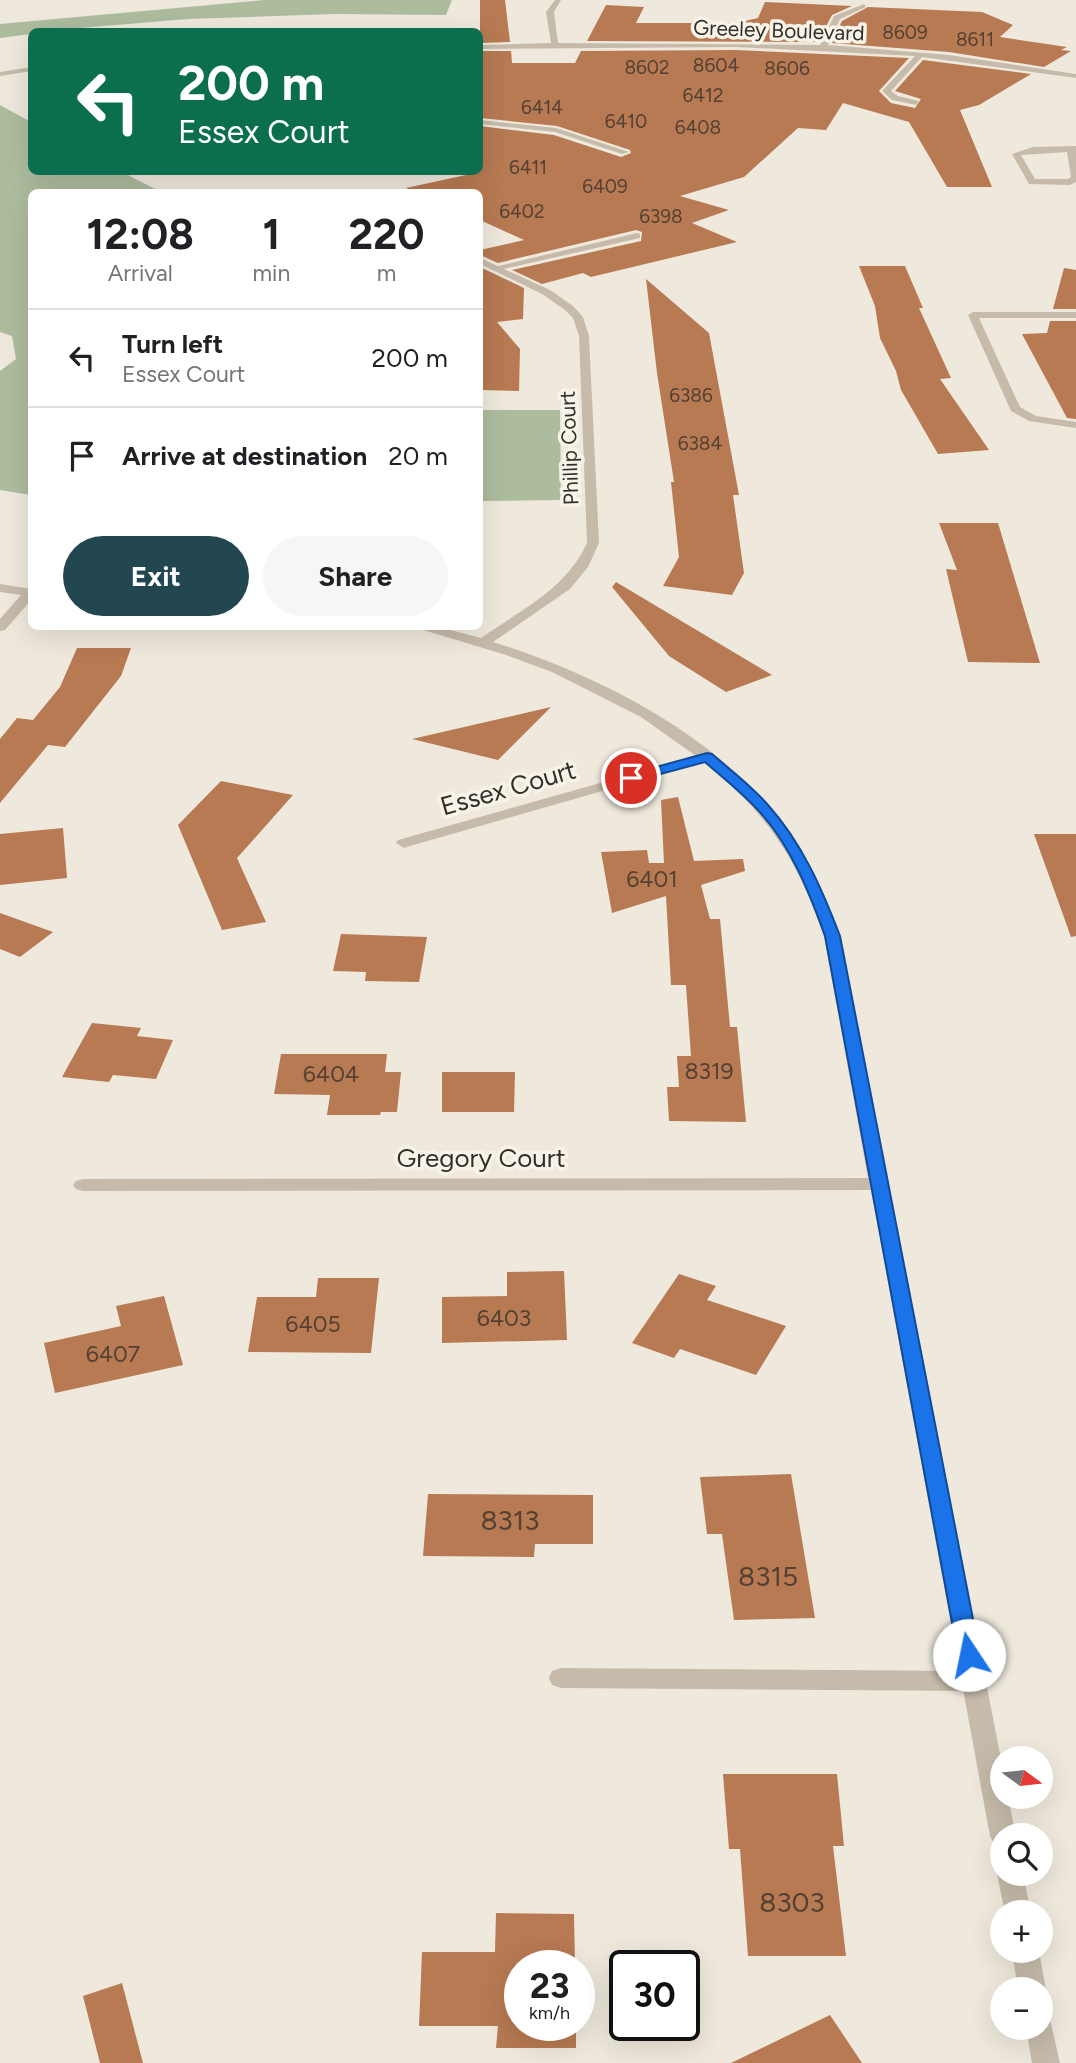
<!DOCTYPE html>
<meta charset="utf-8">
<style>
:root{--surface:#fff;--page:#f6f6f6;--text:#202124;--muted:#757577;--line:#e0e0e0;--accent:#234750}
body{margin:0;font-family:Figtree,sans-serif;background:var(--page);color:var(--text);height:100vh;display:flex;flex-direction:column;font-size:26px;white-space:nowrap}
*{box-sizing:border-box;margin:0}
p{font-size:23px;color:var(--muted)}
.icon{flex:none;width:38px;height:38px;fill:none;stroke:currentColor;stroke-width:2;stroke-linecap:round;stroke-linejoin:round}
.map{position:relative;flex:1;overflow:hidden}
.sheet{position:absolute;left:28px;top:189px;width:455px;height:441px;display:flex;flex-direction:column;background:var(--surface);border-radius:10px;box-shadow:0 7px 28px #0002}
.sheet>*{flex:none}
.guide{position:absolute;left:28px;top:28px;width:455px;height:147px;border-radius:10px;box-shadow:0 7px 28px #0002;background:#0b6e4f;color:#fff;overflow:hidden}
.needle{width:46px;rotate:105deg}
.fabs{position:absolute;left:990px;top:1746px;display:grid;gap:14px}
.fabs a{display:grid;place-items:center;width:63px;height:63px;border-radius:50%;background:var(--surface);box-shadow:0 7px 28px #0002;font-size:35px}
.speed{position:absolute;left:504px;top:1950px;display:flex;gap:14px;font-size:35px;font-weight:700;text-align:center}
.speed>*{display:grid;place-content:center;width:91px;height:91px;border-radius:50%;background:var(--surface);box-shadow:0 7px 28px #0002;line-height:1}
.speed small{font-size:18px;font-weight:400}
.speed .limit{border:4px solid #111;border-radius:10px;background:#fff;color:#111}
.pin{position:absolute;display:grid;place-items:center;width:60px;height:60px;color:#fff;margin:-30px;border:4px solid #fff;border-radius:50%;box-shadow:0 2px 7px #0007}
.me{position:absolute;width:77px;margin:-38px;rotate:349deg;stroke-linejoin:round;filter:drop-shadow(0 0 5px #0008)}
.turn{display:flex;align-items:center;gap:24px;height:147px;padding:0 35px;font-size:32px}
.turn .icon{width:91px;height:91px;stroke-width:2.5}
.turn b{display:block;font-size:49px;line-height:60px}
.eta{display:flex;justify-content:space-evenly;align-items:center;height:119px;text-align:center}
.eta b{font-size:42px;font-weight:700;line-height:49px}
.button{display:flex;gap:14px;margin-top:auto;padding:14px 35px}
.button a{flex:1;height:80px;border-radius:42px;background:var(--accent);color:#fff;font-size:28px;font-weight:700;line-height:80px;text-align:center}
.button a+a{background:var(--page);color:var(--text)}
ul{padding:0;list-style:none}
li{display:flex;align-items:center;gap:21px;height:98px;padding:0 35px;border-top:2px solid var(--line)}
li div{flex:1}
li b{display:block;font-size:26px}
li em{font-style:normal}
.map>svg:first-child{display:block}
</style>
<div class="map">
<svg width="1076" height="2063" viewBox="0 0 1076 2063">
<rect width="100%" height="100%" fill="#efe9dd"/>
<g fill="#aebc9e">
<path d="M264,0H452L446,15L334,14L188,19L32,32L31,34L0,38V24Z"/>
<path d="M0,105L31,122L32,172H122L161,192H32L31,495L0,490V371L16,359L12,336L0,332Z"/>
<path d="M480,410H560L561,500L480,501Z"/>
</g>
<g fill="#b77a52">
<path d="M480,0H505L510,42L480,43Z"/>
<path d="M765,2L852,6L832,15L818,42L587,41L606,5L644,7L636,23H736L758,18Z"/>
<path d="M868,7L982,12L1013,25L1000,37L1067,47L1061,50L1071,51L1044,67L949,52L832,43L842,21Z"/>
<path d="M736,50L909,58L879,91L891,103L915,108L921,99L895,91L923,60L1031,74L979,105L960,110L992,187H947L909,122L843,103L826,130L798,128L744,177L680,196L729,210L692,223L737,242L591,277L583,273L542,284L512,270L641,241L642,232L636,230L498,263L480,255V250L524,240L480,220V192H416L406,188L480,172V126L554,135L621,157L631,153L630,150L557,126L480,118V51H511L512,63H575L581,51Z"/>
<path d="M859,266H905L923,308H919L951,378L940,379L989,450L938,454L901,390L896,371L880,338L875,306Z"/>
<path d="M480,267L524,288L523,319L497,322L520,349L519,391L480,390Z"/>
<path d="M1064,268L1076,270V309H1053Z"/>
<path d="M646,279L709,333L739,495H733L744,573L732,595L663,586L679,557L671,482H674L657,373Z"/>
<path d="M1050,321H1076V419L1067,418L1022,334L1047,333Z"/>
<path d="M939,523H998L1040,663L968,662L946,569L957,570Z"/>
<path d="M616,582L772,675L726,692L669,656L612,587Z"/>
<path d="M77,648H131L121,676L65,747L48,745L0,803V739L17,718L33,720L60,687Z"/>
<path d="M551,707L498,760L412,739Z"/>
<path d="M221,781L293,795L237,858L266,922L222,930L178,825Z"/>
<path d="M678,797L694,861L743,859L745,871L701,885L710,919H720L730,1027H737L746,1122L669,1121L667,1087H679L677,1056H691L686,985H671L666,896L612,913L601,852L647,850L649,863H664L661,800Z"/>
<path d="M63,828L67,878L0,885V834Z"/>
<path d="M1034,834H1076V936L1071,937Z"/>
<path d="M0,913L53,932L20,957L0,949Z"/>
<path d="M341,934L427,937L419,982L365,981L366,972L333,971Z"/>
<path d="M92,1023L141,1028L137,1036L173,1040L156,1079L113,1075L109,1082L62,1077Z"/>
<path d="M281,1054H387L385,1072H401L397,1112H381L380,1115H327L330,1095L274,1094Z"/>
<path d="M442,1072H515L514,1112H442Z"/>
<path d="M564,1271L567,1340L442,1343V1297L507,1296V1272Z"/>
<path d="M679,1274L716,1286L707,1300L786,1326L756,1375L680,1349L674,1358L632,1343Z"/>
<path d="M318,1278H379L371,1353L248,1352L257,1297H316Z"/>
<path d="M164,1296L183,1365L55,1393L44,1343L121,1326L116,1306Z"/>
<path d="M791,1474L815,1618L734,1620L722,1534H707L700,1477Z"/>
<path d="M428,1494L593,1495V1544H535L534,1557L423,1556Z"/>
<path d="M723,1774H837L844,1846H833L846,1956H748L740,1849H729Z"/>
<path d="M496,1913L574,1914L575,1965H520V2025H576V2048H496L498,2026H419L422,1952H495Z"/>
<path d="M122,1983L143,2063H100L83,1996Z"/>
<path d="M830,2015L862,2063H731Z"/>
</g>
<g fill="none" stroke-linecap="round" stroke-linejoin="round">
<g fill="#c6bbaa" fill-rule="evenodd">
<path d="M637,233L640,234V238L495,271L490,268Z"/>
<path d="M561,1668L974,1671L983,1674L986,1681L983,1688L974,1691L561,1688L552,1685L549,1678L552,1671Z"/>
</g>
<g fill="#c6bbaa" fill-rule="evenodd">
<path d="M555,0H561L554,12L558,43L820,45L834,16L864,4L866,7L840,19L828,45L949,55L1076,74V78L922,57L891,91L898,96L919,101L916,105L892,100L882,91L915,56L736,47L480,49V45L551,43L546,12Z"/>
<path d="M32,67V71L0,76V72Z"/>
<path d="M480,120L556,128L629,152L622,154L555,132L480,124Z"/>
<path d="M1076,146V182L1070,185L1029,184L1012,154L1033,147ZM1067,152L1071,177L1068,179H1035L1021,155Z"/>
<path d="M480,258L550,290L573,306L583,317L589,336L599,543L588,567L570,589L493,642C600,675 722,738 789,831C812,863 827,899 840,936L1003,1769V1797H1008L1016,1836H1003V1847L994,1844L990,1836L871,1190L83,1191L76,1189L73,1185L76,1181L83,1179L868,1178L824,936C797,859 768,814 704,762L410,846L404,848L396,843L398,840L696,756L641,717L552,672L506,655L410,626H435L481,638C522,609 565,590 587,543L579,336L573,318L565,310L542,294L480,264Z"/>
<path d="M1076,312V318H979L1020,407L1036,416L1076,422V428L1029,421L1011,411L968,315L973,312Z"/>
<path d="M0,584L32,589V599L5,630L0,631V619L21,595L0,592Z"/>
<path d="M1003,1865V1874H1023L1031,1913H1005L997,1874Z"/>
<path d="M1012,1951H1039L1046,1990L1042,1999L1041,1990H1018Z"/>
<path d="M1041,2016L1050,2019L1060,2063H1032L1026,2028H1041Z"/>
</g>
</g>
<path fill="#1a73e8" stroke="#114b97" stroke-width="2" d="M707,753L712,754C730,770 752,786 768,805C802,843 822,889 840,936L980,1655L977,1661L969,1664L961,1661L958,1655L825,936C809,891 790,844 757,809C741,792 722,777 705,762L631,782L625,778L627,775Z"/>
<g text-anchor="middle" dominant-baseline="central" stroke-width="7" stroke-linejoin="round" paint-order="stroke">
<g font-size="19" fill="#554133">
<text x="905" y="32">8609</text>
<text x="975" y="39">8611</text>
<text x="716" y="65">8604</text>
<text x="647" y="67">8602</text>
<text x="787" y="68">8606</text>
<text x="703" y="95">6412</text>
<text x="542" y="107">6414</text>
<text x="626" y="121">6410</text>
<text x="698" y="127">6408</text>
<text x="528" y="167">6411</text>
<text x="605" y="186">6409</text>
<text x="522" y="211">6402</text>
<text x="661" y="216">6398</text>
<text x="691" y="395">6386</text>
<text x="700" y="443">6384</text>
</g>
<g font-size="21" fill="#342e29" stroke="#f7f3e8">
<text transform="translate(779 30) rotate(2)">Greeley Boulevard</text>
<text transform="translate(569 448) rotate(-92)">Phillip Court</text>
</g>
<g font-size="23" fill="#554133">
<text x="652" y="879">6401</text>
<text x="709" y="1071">8319</text>
<text x="331" y="1074">6404</text>
<text x="504" y="1318">6403</text>
<text x="313" y="1324">6405</text>
<text x="113" y="1354">6407</text>
</g>
<g font-size="26" fill="#342e29" stroke="#f7f3e8">
<text transform="translate(508 788) rotate(-16)">Essex Court</text>
<text x="481" y="1158">Gregory Court</text>
</g>
<g font-size="28" fill="#554133">
<text x="510" y="1520">8313</text>
<text x="768" y="1576">8315</text>
<text x="792" y="1902">8303</text>
</g>
</g>
</svg>
<div class="fabs">
<a><svg class="needle" viewBox="-14 -14 28 28"><path d="M0-13l5 13h-10z" fill="#e53935"/><path d="M0 13l5-13h-10z" fill="#757577"/></svg></a>
<a><svg class="icon" aria-label="search" viewBox="0 0 24 24"><circle cx="10" cy="10" r="6"/><path d="M15 15l6 6"/></svg></a>
<a>+</a>
<a>−</a>
</div>
<div class="speed"><div>23<small>km/h</small></div><div class="limit">30</div></div>
<div class="pin" style="left:631px;top:778px;background:#d93025"><svg class="icon" aria-label="arrive" viewBox="0 0 24 24"><path d="M6 21V4h12l-3 4 3 4H6"/></svg></div>
<svg class="me" style="left:969px;top:1655px" viewBox="-20 -20 40 40"><circle r="19" fill="#fff"/><path d="M0-13L10 11 0 6-10 11z" fill="#1a73e8"/></svg>
<div class="guide">
<div class="turn"><svg class="icon" aria-label="left" viewBox="0 0 24 24"><path d="M17 20v-9H6M10 6l-5 5 5 5"/></svg><div><b>200 m</b>Essex Court</div></div>
</div>
<section class="sheet">
<div class="eta">
<div><b>12:08</b><p>Arrival</p></div>
<div><b>1</b><p>min</p></div>
<div><b>220</b><p>m</p></div>
</div>
<ul>
<li><svg class="icon" aria-label="left" viewBox="0 0 24 24"><path d="M17 20v-9H6M10 6l-5 5 5 5"/></svg><div><b>Turn left</b><p>Essex Court</p></div><em>200 m</em></li>
<li><svg class="icon" aria-label="arrive" viewBox="0 0 24 24"><path d="M6 21V4h12l-3 4 3 4H6"/></svg><div><b>Arrive at destination</b></div><em>20 m</em></li>
</ul>
<div class="button"><a>Exit</a><a>Share</a></div>
</section>
</div>
